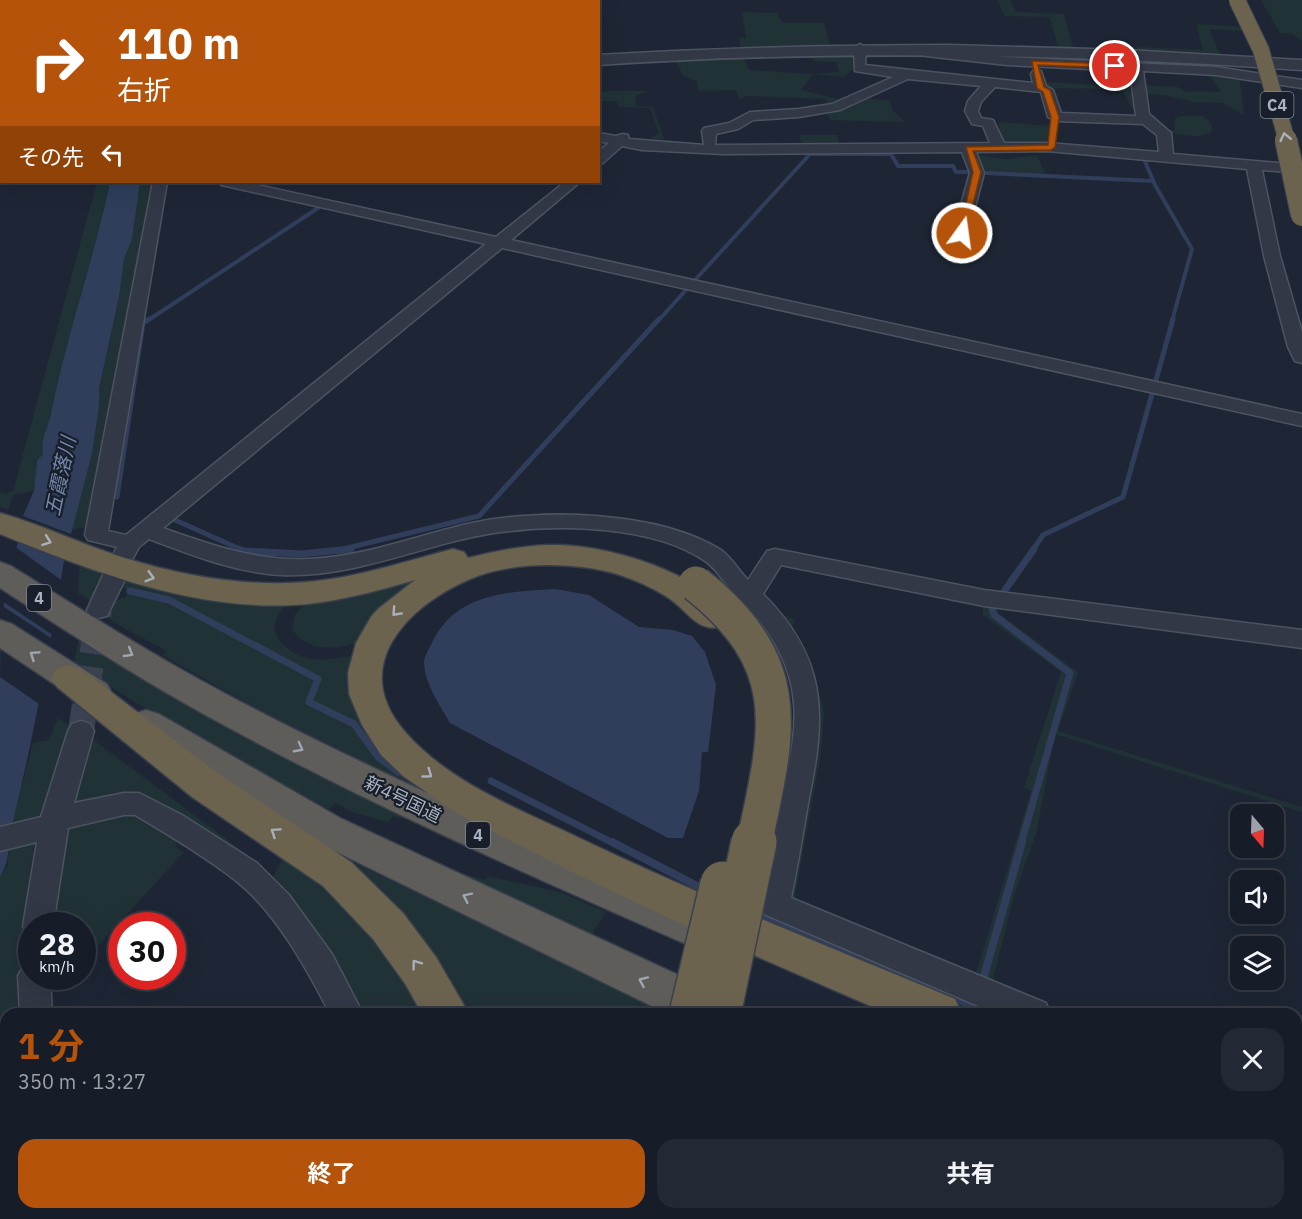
<!DOCTYPE html>
<html lang="ja">
<meta charset="utf-8">
<style>
:root{--surface:#161c28;--page:#232934;--text:#f1f3f6;--muted:#9ea1a8;--line:#353a45;--accent:#b45309}
body{margin:0;font-family:"IBM Plex Sans","Noto Sans JP",sans-serif;background:var(--page);color:var(--text);height:100vh;display:flex;flex-direction:column;font-size:22px;white-space:nowrap}
*{box-sizing:border-box;margin:0}
p{font-size:20px;color:var(--muted)}
.icon{flex:none;width:33px;height:33px;fill:none;stroke:currentColor;stroke-width:2;stroke-linecap:round;stroke-linejoin:round}
.map{position:relative;flex:1;overflow:hidden}
.panel{position:absolute;left:0px;top:1008px;width:1302px;height:212px;display:flex;flex-direction:column;background:var(--surface);border-radius:18px 18px 0 0;box-shadow:0 6px 24px #0002,0 0 0 2px var(--line)}
.panel>*{flex:none}
.guide{position:absolute;left:0px;top:0px;width:600px;height:183px;box-shadow:0 6px 24px #0002,0 0 0 2px var(--line);background:#b45309;color:#fff;overflow:hidden}
.needle{width:39px;rotate:161deg}
.buttons{position:absolute;left:1230px;top:804px;display:grid;gap:12px}
.buttons a{display:grid;place-items:center;width:54px;height:54px;border-radius:12px;background:var(--surface);box-shadow:0 6px 24px #0002,0 0 0 2px var(--line);font-size:30px}
.speed{position:absolute;left:18px;top:912px;display:flex;gap:12px;font-size:30px;font-weight:700;text-align:center}
.speed>*{display:grid;place-content:center;width:78px;height:78px;border-radius:50%;background:var(--surface);box-shadow:0 6px 24px #0002,0 0 0 2px var(--line);line-height:1}
.speed small{font-size:15px;font-weight:400}
.speed .limit{border:9px solid #d22;background:#fff;color:#111}
.pin{position:absolute;display:grid;place-items:center;width:51px;height:51px;color:#fff;margin:-26px;border:3px solid #fff;border-radius:50%;box-shadow:0 2px 6px #0007}
.me{position:absolute;width:66px;margin:-33px;rotate:14deg;stroke-linejoin:round;filter:drop-shadow(0 0 4px #0008)}
.turn{display:flex;align-items:center;gap:21px;height:126px;padding:0 18px;font-size:27px}
.turn .icon{width:78px;height:78px;stroke-width:2.5}
.turn b{display:block;font-size:42px;line-height:51px}
.then{display:flex;align-items:center;height:57px;padding:0 18px;background:#0003;gap:12px;font-size:22px}
.round{display:grid;place-items:center;flex:none;width:63px;height:63px;border-radius:18px;background:var(--page)}
.head{display:flex;align-items:center;justify-content:space-between;height:102px;padding:0 18px}
h1{font-size:36px;font-weight:700;line-height:45px;color:var(--accent)}
.action{display:flex;gap:12px;margin-top:auto;padding:12px 18px}
.action a{flex:1;height:69px;border-radius:18px;background:var(--accent);color:#fff;font-size:24px;font-weight:700;line-height:69px;text-align:center}
.action a+a{background:var(--page);color:var(--text)}
.map>svg:first-child{display:block}
</style>
<div class="map">
<svg width="1302" height="1219" viewBox="0 0 1302 1219">
<rect width="100%" height="100%" fill="#1e2635"/>
<g fill="#203236">
<path d="M997,0H1010L1016,12L1064,14L1073,48H1058L1050,17L1005,16Z"/>
<path d="M1261,0H1302V41L1293,34L1280,33Z"/>
<path d="M742,12L777,13L782,23H824L830,46L741,48L739,38H746Z"/>
<path d="M1196,24L1245,27L1247,31L1209,29L1220,55L1117,50L1116,46L1203,50Z"/>
<path d="M809,54H856L854,68L844,77L813,74L801,90L838,99L850,100L823,109L828,104L826,99L746,96L740,100L736,90L698,91L697,82L683,75L676,61L744,58L749,70L813,74L839,72L837,62L814,61Z"/>
<path d="M1207,72L1239,75L1244,115L1223,103L1195,102L1165,95L1140,94L1138,85L1178,87L1187,93L1188,91L1221,92Z"/>
<path d="M1043,82L1129,87L1137,110L1132,109L1125,94L1113,89L1049,88L1043,85Z"/>
<path d="M608,91H649L635,96L636,106L653,107L664,139L649,138L659,134L650,108L619,107L616,101H599V92Z"/>
<path d="M866,98L890,101L893,111L905,122L830,120L826,111Z"/>
<path d="M1181,116H1203L1212,125V131C1202,140 1182,134 1168,133L1165,130H1175V118Z"/>
<path d="M999,122L1050,126L1047,145H1001Z"/>
<path d="M799,135H837L840,148L804,147Z"/>
<path d="M981,155L1005,159L1037,155L1046,175L982,172L976,157Z"/>
<path d="M97,182H110C94,260 66,335 51,414C48,428 40,439 43,454L37,462L34,491L13,495L8,510L0,506V492L6,494L13,491Z"/>
<path d="M140,182H156L93,525L72,530L92,454L99,406V388L119,297L124,259L132,239Z"/>
<path d="M80,560L111,571L95,604L78,593Z"/>
<path d="M423,571L362,640C338,651 308,653 292,629L295,615L307,601Z"/>
<path d="M129,577L290,600C276,615 266,632 286,647C293,653 302,658 311,659C327,661 343,658 358,654L353,669L476,819L313,740L162,655L167,651L127,630L104,615C107,606 117,599 126,597L128,592L123,586Z"/>
<path d="M983,606L997,608L998,613L1078,672L1058,731L1302,807V812L1055,734L1036,834L1014,895L991,988L788,902L809,756L778,618L783,615L795,620L792,627L812,665L824,713L820,759L795,896L806,906L975,977L1031,791L1024,788L1061,672L983,615Z"/>
<path d="M79,636L423,824L393,816L388,822L352,812L336,803L329,809L282,786L146,709L74,664Z"/>
<path d="M58,718L72,727L39,821L10,831L33,743L49,740Z"/>
<path d="M87,735L245,853L246,859L152,802L71,804Z"/>
<path d="M128,810L175,836L177,848L184,852L83,962L82,926H46L64,829Z"/>
<path d="M35,839L20,945L17,1014H6V1200L1,1187L0,1169V877L7,867L10,844Z"/>
<path d="M284,857C341,899 390,950 422,1014H363L270,882Z"/>
<path d="M350,861L672,1014H466L342,867Z"/>
<path d="M443,867L485,880L488,876L560,892L606,912L590,937Z"/>
<path d="M402,1214H478V1219H399Z"/>
<path d="M886,1214H1087L1098,1219H885Z"/>
</g>
<g fill="#303e5b">
<path d="M110,182H140L132,239L124,259L119,297L99,388V406L92,454L71,534L23,516L34,491L37,461L43,454C40,439 48,428 51,414C66,336 94,260 110,182Z"/>
<path d="M19,537L65,555C50,646 34,736 12,825C7,844 11,860 0,877V622Z"/>
<path d="M555,589L589,595L639,627L673,630L692,636L705,652L716,685L708,752H702L699,791L683,838H668L450,723C439,704 426,686 424,664C423,658 429,649 432,643C455,593 506,592 555,589Z"/>
<path d="M583,1214H855L853,1219H584Z"/>
</g>
<g fill="#1e2635">
<path d="M14,546L64,582L54,636L2,601Z"/>
<path d="M1,605L54,640L42,706L0,677Z"/>
</g>
<g fill="none" stroke-linecap="round" stroke-linejoin="round">
<g stroke="#303e5b" stroke-width="4">
<path d="M1151,160L1144,159L1155,185L1192,249L1172,321"/>
<path d="M987,173L1153,181"/>
<path d="M696,279L810,154H891L898,166H953L956,172H967"/>
<path d="M147,321L321,206"/>
<path d="M658,321L686,290"/>
</g>
<g stroke="#303e5b" stroke-width="5">
<path d="M1156,380L1173,319"/>
<path d="M117,497L143,323L149,319"/>
<path d="M175,520L242,550"/>
<path d="M339,550L479,516L659,319"/>
<path d="M1033,550L1043,535L1123,497L1152,394"/>
</g>
<g stroke="#303e5b" stroke-width="7">
<path d="M239,549L244,551L301,554L351,549"/>
<path d="M1005,590L1034,549"/>
<path d="M130,591L169,600L318,679L309,702L354,724L378,757L398,772"/>
<path d="M992,609L994,615L1070,673L1021,844"/>
<path d="M491,781L615,844"/>
</g>
<g stroke="#303e5b" stroke-width="8">
<path d="M612,842L705,890"/>
<path d="M755,913L992,1014"/>
<path d="M984,976L1022,842"/>
<path d="M914,1219L916,1214"/>
</g>
<path stroke="#3a4251" stroke-width="26" stroke-dasharray="26 13" stroke-linecap="butt" d="M81,731L99,610"/>
<g stroke="#4c5361" stroke-width="3">
<g id="minor">
<rect x="138" y="0" width="10" height="2"/>
<path d="M449,0H459L448,2Z"/>
<path d="M860,44L866,48L865,65L1033,83L1031,74L1033,71H1041L1046,86L1053,90L1061,113L1136,116L1130,71L1007,65L926,56L920,52L926,48L1007,57L1216,67L1302,80V88L1216,75L1143,71L1149,114L1171,133L1173,154L1302,165V173L1262,170L1280,256L1302,332V363L1295,361L1288,347L1264,256L1247,169L1047,151L976,152L984,173L962,257L954,262L946,257L970,173L962,152L724,154L642,150L622,146L603,163L598,164V152L609,143L598,141V133L616,136L623,134L628,135L629,139L704,145L702,131L704,128L729,123L750,112L799,109L832,104L893,77L855,71L854,48ZM908,79L981,86L968,101L965,111L972,124L983,126L990,143L715,145L716,134L738,129L753,120L799,117L840,110ZM995,87L1041,92L1048,117L1055,121L1143,124L1157,135L1159,152L1047,143H1004L993,120L981,118L978,111L981,102Z"/>
<path d="M153,182H167L108,531L126,535L486,244L226,186L221,185L219,182H244L496,237L565,182H580L511,240L1302,414V426L502,248L163,528C211,545 256,561 308,559C364,557 418,535 472,523C541,508 659,511 721,550C732,558 739,571 748,580L767,551L775,549L984,590L1302,630V648L984,606L781,565L763,594C828,659 826,715 809,798C803,832 798,865 791,898L1046,1003L1050,1014H997L764,914L760,905C767,871 774,837 781,802C787,770 797,737 794,703C791,662 767,624 737,596C726,586 718,570 705,561C654,526 561,524 501,532C427,542 358,578 282,575C236,573 192,555 149,539L139,547L133,558L125,560L117,558L114,553L117,547L88,540L85,535Z"/>
<path d="M116,565L124,568L128,573L107,616L99,618L91,616L87,610L104,573L108,568Z"/>
<path d="M81,721L90,724L94,731L74,803L124,793H139L182,815L257,863L289,895L332,954L363,1014H330C307,969 275,911 235,880C204,856 169,835 135,815H124L68,828L53,926H32V937L27,936L23,926L37,842L0,851V827L41,817L68,731L72,724Z"/>
<path d="M32,962V976H50L52,1014H20L18,976L23,966Z"/>
<path d="M1296,1107L1302,1109V1145L1296,1143Z"/>
<path d="M50,1214H87L90,1219H52Z"/>
<path d="M372,1214H410L407,1219H369Z"/>
</g>
</g>
<g stroke="#4c5361" stroke-width="3">
<g id="tertiary">
<path d="M950,45L1126,50L1302,60V70C1067,54 834,49 598,65V55C716,48 833,45 950,45Z"/>
<rect x="0" y="104" width="2" height="10"/>
</g>
</g>
<g stroke="#39404d" stroke-width="3">
<g id="trunk">
<path d="M0,562L11,566C82,610 152,655 226,694C382,777 546,846 709,915L715,928L709,941L694,947L679,941C517,870 355,798 200,712C132,674 66,631 0,588Z"/>
<path d="M0,620L12,624L107,684L112,693L107,702L94,706L81,702L0,648Z"/>
<path d="M146,710L159,714L340,818L730,999L737,1014H668L312,840L133,734L128,724L133,714Z"/>
<path d="M1296,1163L1302,1165V1215L1296,1213Z"/>
<path d="M1132,1214H1192L1195,1219H1134Z"/>
</g>
</g>
<g stroke="#39404d" stroke-width="3">
<g id="motorway">
<path d="M0,513C43,525 83,545 125,558C189,578 257,589 324,580C368,574 410,560 453,549L464,552L468,558C495,551 521,546 549,545C602,543 701,571 730,618L725,626C698,634 690,613 670,599C659,591 644,584 631,579C587,561 514,560 470,579C407,606 347,667 406,733C449,782 516,808 573,835C698,895 827,946 955,999L962,1014H889L680,923L584,878L458,814L403,776L381,755L362,725L349,694L348,673L356,643L371,617L378,609L415,580C380,590 344,600 308,604C201,614 97,573 0,534Z"/>
<path d="M69,665L81,669L220,775L351,862L403,913L436,957L469,1014H422L406,985L373,939L323,886L192,797L57,687L51,678L57,669Z"/>
<path d="M478,1214H528L530,1219H478Z"/>
<path d="M628,1214H707V1219H627Z"/>
</g>
</g>
<use href="#minor" fill="#323846" fill-rule="evenodd"/>
<use href="#tertiary" fill="#323846" fill-rule="evenodd"/>
<use href="#trunk" fill="#5e5d5a" fill-rule="evenodd"/>
<use href="#motorway" fill="#6c634f" fill-rule="evenodd"/>
<g stroke="#39404d" stroke-width="18" stroke-linecap="butt">
<path id="motorway-bridge-far3" d="M1237,0L1261,50L1287,141"/>
</g>
<g stroke="#39404d" stroke-width="24" stroke-linecap="butt">
<path id="motorway-bridge-far2" d="M1286,140L1302,215"/>
</g>
<g stroke="#39404d" stroke-width="38" stroke-linecap="butt">
<path id="motorway-bridge-far1" d="M696,584C798,665 778,731 754,844"/>
</g>
<g stroke="#39404d" stroke-width="48" stroke-linecap="butt">
<g id="motorway-bridge">
<path d="M692,1014L723,884"/>
<path d="M718,1014L754,842"/>
</g>
</g>
<use href="#motorway-bridge-far3" stroke="#6c634f" stroke-width="16"/>
<use href="#motorway-bridge-far2" stroke="#6c634f" stroke-width="22"/>
<use href="#motorway-bridge-far1" stroke="#6c634f" stroke-width="35"/>
<use href="#motorway-bridge" stroke="#6c634f" stroke-width="45"/>
</g>
<defs><path id="oneway-chevron" d="M-2-3.5L2.5 0L-2 3.5" fill="none" stroke-width="1.6" stroke-linecap="round" stroke-linejoin="round" transform="scale(1.5)"/></defs>
<g stroke="#a8afbd">
<use href="#oneway-chevron" transform="translate(1285 137) rotate(-103)"/>
<use href="#oneway-chevron" transform="translate(47 541) rotate(20)"/>
<use href="#oneway-chevron" transform="translate(150 577) rotate(16)"/>
<use href="#oneway-chevron" transform="translate(396 612) rotate(133)"/>
<use href="#oneway-chevron" transform="translate(428 774) rotate(36)"/>
<use href="#oneway-chevron" transform="translate(275 832) rotate(-146)"/>
<use href="#oneway-chevron" transform="translate(416 964) rotate(-126)"/>
</g>
<g stroke="#9fa6b3">
<use href="#oneway-chevron" transform="translate(129 653) rotate(31)"/>
<use href="#oneway-chevron" transform="translate(34 655) rotate(-146)"/>
<use href="#oneway-chevron" transform="translate(299 748) rotate(28)"/>
<use href="#oneway-chevron" transform="translate(467 897) rotate(-154)"/>
<use href="#oneway-chevron" transform="translate(643 981) rotate(-156)"/>
</g>
<path fill="#b45309" stroke="#753606" stroke-width="1.5" d="M1032,61L1115,64L1119,66L1115,68L1038,65L1044,87L1050,90L1059,117L1055,147L1051,150L973,151L981,172L966,233L959,235L973,172L966,147L1048,145L1051,117L1043,92L1037,88Z"/>
<g text-anchor="middle" dominant-baseline="central" stroke-width="4.5" stroke-linejoin="round" paint-order="stroke">
<g fill="#181e2a" stroke="#7f8695" stroke-width="1.5">
<rect x="1260.5" y="92" width="33" height="26" rx="4.5"/>
<rect x="27" y="585" width="24" height="26" rx="4.5"/>
<rect x="466" y="822" width="24" height="26" rx="4.5"/>
</g>
<g font-size="16" font-weight="bold" fill="#abb3c3">
<text x="1277" y="105">C4</text>
<text x="39" y="598">4</text>
<text x="478" y="835">4</text>
</g>
<g font-size="18" fill="#abb3c3" stroke="#181e2a">
<text transform="translate(403 799) rotate(26)">新4号国道</text>
</g>
<g font-size="20" font-style="italic" fill="#7387ac" stroke="#181e2a">
<text transform="translate(60 476) rotate(-78)">五霞落川</text>
</g>
</g>
</svg>
<div class="buttons">
<a><svg class="needle" viewBox="-14 -14 28 28"><path d="M0-13l5 13h-10z" fill="#e53935"/><path d="M0 13l5-13h-10z" fill="#9ea1a8"/></svg></a>
<a><svg class="icon" aria-label="sound" viewBox="0 0 24 24"><path d="M4 9h4l5-4v14l-5-4H4zM17 9q2 3 0 6"/></svg></a>
<a><svg class="icon" aria-label="layers" viewBox="0 0 24 24"><path d="M12 4l9 5-9 5-9-5zM3 14l9 5 9-5"/></svg></a>
</div>
<div class="speed"><div>28<small>km/h</small></div><div class="limit">30</div></div>
<div class="pin" style="left:1115px;top:66px;background:#d93025"><svg class="icon" aria-label="arrive" viewBox="0 0 24 24"><path d="M6 21V4h12l-3 4 3 4H6"/></svg></div>
<svg class="me" style="left:962px;top:233px" viewBox="-20 -20 40 40"><circle r="17" fill="#b45309" stroke="#fff" stroke-width="3"/><path d="M0-11L8 9 0 5-8 9z" fill="#fff"/></svg>
<div class="guide">
<div class="turn"><svg class="icon" aria-label="right" viewBox="0 0 24 24"><path d="M7 20v-9h11M14 6l5 5-5 5"/></svg><div><b>110 m</b>右折</div></div>
<div class="then">その先<svg class="icon" aria-label="left" viewBox="0 0 24 24"><path d="M17 20v-9H6M10 6l-5 5 5 5"/></svg></div>
</div>
<section class="panel">
<div class="head"><div><h1>1 分</h1><p>350 m · 13:27</p></div><a class="round"><svg class="icon" aria-label="close" viewBox="0 0 24 24"><path d="M6 6l12 12M18 6L6 18"/></svg></a></div>
<div class="action"><a>終了</a><a>共有</a></div>
</section>
</div>
